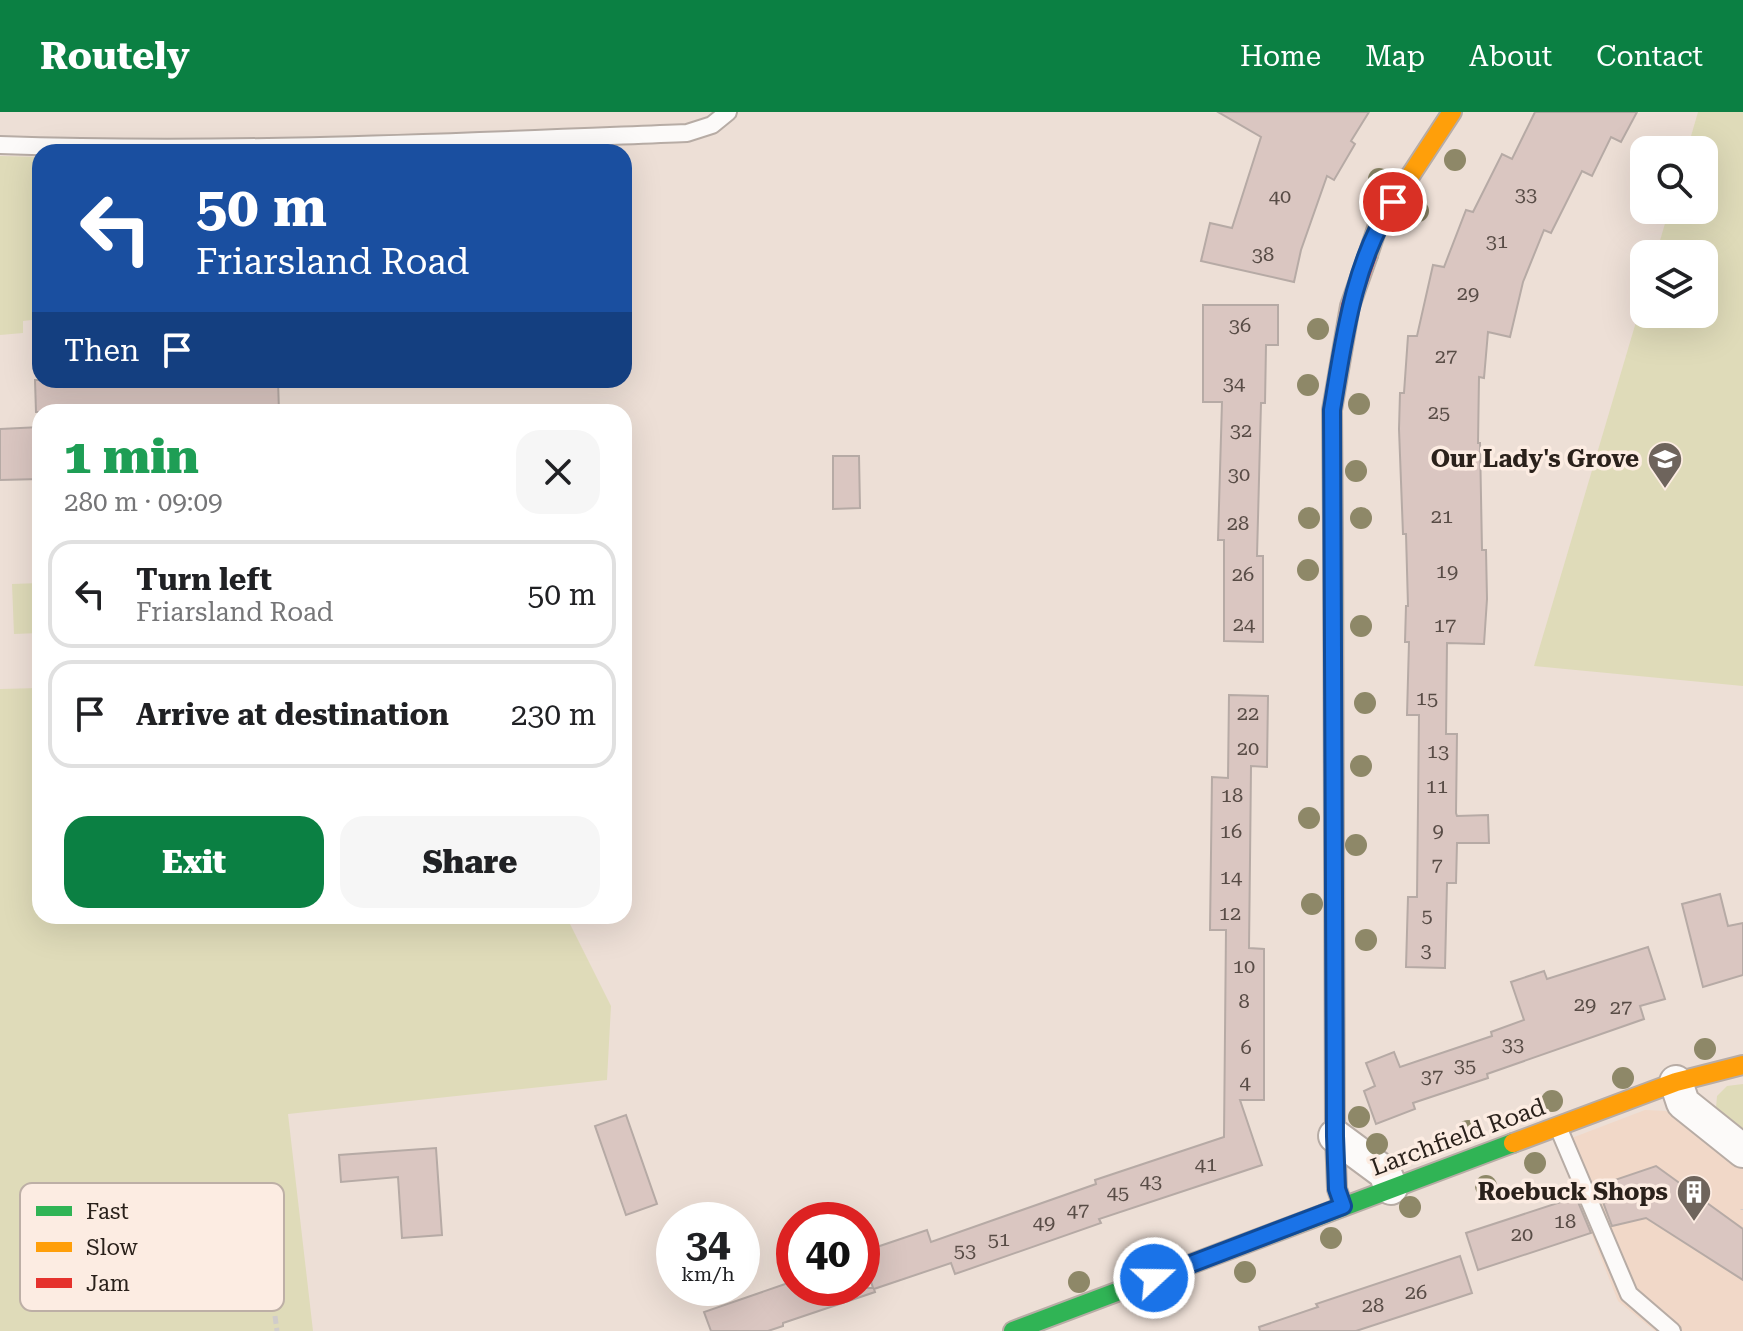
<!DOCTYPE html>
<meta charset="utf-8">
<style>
:root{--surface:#fff;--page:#f6f6f6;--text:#202124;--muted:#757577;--line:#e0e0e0;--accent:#0b8043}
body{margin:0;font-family:"Roboto Serif",serif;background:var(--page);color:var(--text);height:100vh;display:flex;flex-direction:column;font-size:30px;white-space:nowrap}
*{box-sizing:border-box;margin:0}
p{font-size:26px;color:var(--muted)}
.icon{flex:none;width:44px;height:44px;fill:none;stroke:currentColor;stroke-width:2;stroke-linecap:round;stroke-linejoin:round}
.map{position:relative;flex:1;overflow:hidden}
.sheet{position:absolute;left:32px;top:292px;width:600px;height:520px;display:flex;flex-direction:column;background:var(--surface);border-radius:24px;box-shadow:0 8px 32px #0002}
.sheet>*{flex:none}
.hud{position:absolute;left:32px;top:32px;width:600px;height:244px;border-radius:24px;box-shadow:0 8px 32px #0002;background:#1a4fa0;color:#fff;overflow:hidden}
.tools{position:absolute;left:1630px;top:24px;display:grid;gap:16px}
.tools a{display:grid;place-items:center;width:88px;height:88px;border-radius:16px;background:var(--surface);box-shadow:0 8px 32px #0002;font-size:40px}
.speed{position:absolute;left:656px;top:1090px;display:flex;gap:16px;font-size:40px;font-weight:700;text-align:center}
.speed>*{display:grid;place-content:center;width:104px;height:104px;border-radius:50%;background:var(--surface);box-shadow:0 8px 32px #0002;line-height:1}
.speed small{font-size:20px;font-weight:400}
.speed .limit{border:12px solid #d22;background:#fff;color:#111}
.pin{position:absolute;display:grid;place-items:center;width:68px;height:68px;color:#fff;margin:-34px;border:4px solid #fff;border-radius:50%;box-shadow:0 2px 8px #0007}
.me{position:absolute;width:88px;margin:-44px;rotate:69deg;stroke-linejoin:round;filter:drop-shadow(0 0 6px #0008)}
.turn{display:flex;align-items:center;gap:28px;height:168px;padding:0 32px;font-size:36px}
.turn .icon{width:104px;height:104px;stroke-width:2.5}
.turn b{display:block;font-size:56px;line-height:68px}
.then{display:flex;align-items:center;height:76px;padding:0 32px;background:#0003;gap:16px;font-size:30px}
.round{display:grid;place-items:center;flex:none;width:84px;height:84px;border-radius:24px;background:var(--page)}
.overview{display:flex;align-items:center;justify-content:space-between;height:136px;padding:0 32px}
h1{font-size:48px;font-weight:800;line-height:60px;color:#1e9e55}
.cta{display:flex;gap:16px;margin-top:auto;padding:16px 32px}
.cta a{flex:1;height:92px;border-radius:24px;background:var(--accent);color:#fff;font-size:32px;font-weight:800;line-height:92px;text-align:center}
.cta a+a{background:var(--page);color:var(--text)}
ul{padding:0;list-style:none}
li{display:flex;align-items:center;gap:24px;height:108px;margin:0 16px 12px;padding:0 16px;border:4px solid var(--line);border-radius:24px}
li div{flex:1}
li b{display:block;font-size:30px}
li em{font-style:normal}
header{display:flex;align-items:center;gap:48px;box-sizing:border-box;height:112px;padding:0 40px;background:var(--accent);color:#fff}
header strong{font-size:38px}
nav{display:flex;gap:44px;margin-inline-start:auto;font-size:28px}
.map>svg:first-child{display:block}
</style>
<header>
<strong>Routely</strong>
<nav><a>Home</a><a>Map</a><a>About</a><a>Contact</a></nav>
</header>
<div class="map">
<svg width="1743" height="1219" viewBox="0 0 1743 1219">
<rect width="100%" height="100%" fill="#eddfd6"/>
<path fill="#f1d8c8" d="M1645,998L1666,999L1689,1012L1743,1055V1219H1655L1618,1189L1556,1032Z"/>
<g fill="#dfdbb9">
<path d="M1698,0H1743V574L1534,554L1644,183V202H1704V142H1656L1669,98H1704V38H1687Z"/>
<path d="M0,44L40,45V207L23,209V221L0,223Z"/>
<path d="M40,471V521L14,522L12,472Z"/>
<path d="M40,576V804H566L611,894L607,968L288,1002L313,1219H0V577Z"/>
<path d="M1743,972V1020L1716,996L1717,984L1727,974Z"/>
</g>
<g fill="#dac6c1" stroke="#b6aaa5" stroke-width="2">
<path d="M1218,0H1369L1351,29L1355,32L1334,68L1327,64L1301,138L1294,170L1201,149L1210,111L1232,116L1261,25Z"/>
<path d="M1535,0H1637L1621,30L1611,25L1592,64L1582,59L1551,121L1544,118L1523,170L1510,225L1488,220L1484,266L1479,265L1478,331H1480L1482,438H1486L1487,487L1484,532L1447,531L1446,622H1457L1456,701L1457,704L1488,703L1489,731H1457L1456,771H1447L1445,856L1406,855L1408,785H1417L1419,603H1407L1409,530H1405L1406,494H1408L1406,422H1403L1399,317L1400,281H1404L1408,224H1417L1433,153L1444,155L1466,98L1473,100L1502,42L1512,47Z"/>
<path d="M1203,193H1278V233H1266L1265,291H1261L1257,444H1263V530L1224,529V428H1218L1222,290H1203Z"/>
<path d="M35,268H71V271L278,268L279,300H36Z"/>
<path d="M40,315V367L0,368V317Z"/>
<path d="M833,344H859L860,396L833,397Z"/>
<path d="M1229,583L1268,584L1267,655L1251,654L1250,748L1249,836L1264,837V988H1240L1262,1053L1099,1107L1101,1111L955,1162L951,1151L874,1177L875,1180L783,1211V1214L768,1219H711L704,1200L794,1169V1176H873L862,1140L927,1118L931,1130L1096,1072L1095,1068L1224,1025L1226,818H1210L1212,665L1228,666Z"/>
<path d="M1720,782L1728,814L1743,811V863L1703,875L1682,792Z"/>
<path d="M1648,835L1665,887L1640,894L1644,907L1487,962L1488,966L1413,991L1415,997L1376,1012L1364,979L1375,974L1366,951L1394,940L1400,955L1492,924L1491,920L1524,908L1511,870L1544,859L1547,867Z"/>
<path d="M626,1003L657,1092L626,1103L595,1014Z"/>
<path d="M436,1036L442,1123L402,1126L398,1065L341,1070L339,1043Z"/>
<path d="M1656,1054L1743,1117V1168L1646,1106L1612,1114L1597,1074Z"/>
<path d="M1576,1085L1591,1121L1478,1158L1466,1121Z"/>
<path d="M1460,1144L1472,1181L1356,1219H1260L1259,1215L1318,1195L1316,1192Z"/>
</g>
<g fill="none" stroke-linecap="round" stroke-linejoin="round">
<g stroke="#b7aca5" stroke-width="20">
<g id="lane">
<path d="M0,33C228,41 458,30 687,21L712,13L728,0"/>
<path d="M1558,1015L1629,1182L1672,1219"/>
</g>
</g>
<g stroke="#b7aca5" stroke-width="36">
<g id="street">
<path d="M1676,970L1683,991L1743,1039"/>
<path d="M1335,1024L1385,1061L1391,1076"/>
</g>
</g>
<g stroke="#b7aca5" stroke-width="22">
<g id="fast">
<path d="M1333,419L1335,1024L1337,1077L1343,1094"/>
<path d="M1013,1219L1513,1031"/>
</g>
</g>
<g stroke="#b7aca5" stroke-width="22">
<g id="slow">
<path d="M1368,143L1378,113L1452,0"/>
<path d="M1513,1031L1676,970L1743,953"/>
</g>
</g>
<g stroke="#b7aca5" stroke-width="22">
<path id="jam" d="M1333,419L1332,298L1350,194L1368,143"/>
</g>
<g stroke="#d0ccca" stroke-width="5" stroke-dasharray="8 4" stroke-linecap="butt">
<path d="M1743,1098V1097"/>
<path d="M275,1204L277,1219"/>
</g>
<use href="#lane" stroke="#fcfaf9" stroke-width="16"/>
<use href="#street" stroke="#fcfaf9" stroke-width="32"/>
<use href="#fast" stroke="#30b455" stroke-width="18"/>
<use href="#slow" stroke="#ff9f0a" stroke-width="18"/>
<use href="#jam" stroke="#e5322d" stroke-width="18"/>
</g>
<g fill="#8e8868">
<circle cx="1455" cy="48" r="11"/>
<circle cx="1379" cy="67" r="11"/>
<circle cx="1418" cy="99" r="11"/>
<circle cx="1318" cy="217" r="11"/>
<circle cx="1308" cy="273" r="11"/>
<circle cx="1359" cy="292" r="11"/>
<circle cx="1356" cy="359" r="11"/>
<circle cx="1309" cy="406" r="11"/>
<circle cx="1361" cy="406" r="11"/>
<circle cx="1308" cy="458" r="11"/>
<circle cx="1361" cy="514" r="11"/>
<circle cx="1365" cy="591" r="11"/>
<circle cx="1361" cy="654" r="11"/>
<circle cx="1309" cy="706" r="11"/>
<circle cx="1356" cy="733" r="11"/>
<circle cx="1312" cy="792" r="11"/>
<circle cx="1366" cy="828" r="11"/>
<circle cx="1705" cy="937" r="11"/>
<circle cx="1623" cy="966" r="11"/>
<circle cx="1552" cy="989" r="11"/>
<circle cx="1359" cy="1005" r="11"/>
<circle cx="1468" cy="1019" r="11"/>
<circle cx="1377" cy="1032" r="11"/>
<circle cx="1535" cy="1051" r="11"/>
<circle cx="1486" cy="1074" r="11"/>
<circle cx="1410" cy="1095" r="11"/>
<circle cx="1331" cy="1126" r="11"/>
<circle cx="1245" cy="1160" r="11"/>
<circle cx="1079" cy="1170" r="11"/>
</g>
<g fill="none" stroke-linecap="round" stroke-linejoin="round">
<g stroke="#114b97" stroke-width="20">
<path id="route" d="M1154,1166L1343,1094L1337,1077L1335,1024L1332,298C1344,227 1353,152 1393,90"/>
</g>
<use href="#route" stroke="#1a73e8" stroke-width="14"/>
</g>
<defs>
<g id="school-pin" transform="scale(1.8)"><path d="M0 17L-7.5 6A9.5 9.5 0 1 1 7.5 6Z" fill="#6e645c" stroke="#fcece2"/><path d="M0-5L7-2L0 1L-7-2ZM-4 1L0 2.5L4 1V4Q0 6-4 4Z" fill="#fff"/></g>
<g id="building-pin" transform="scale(1.8)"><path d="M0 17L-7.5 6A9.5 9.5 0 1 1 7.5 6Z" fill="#6e645c" stroke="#fcece2"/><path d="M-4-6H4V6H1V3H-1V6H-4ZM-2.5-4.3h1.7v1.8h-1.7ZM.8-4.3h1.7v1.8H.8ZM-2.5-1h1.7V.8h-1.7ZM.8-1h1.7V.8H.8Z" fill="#fff"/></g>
</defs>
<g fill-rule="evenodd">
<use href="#school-pin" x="1665" y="347"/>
<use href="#building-pin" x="1694" y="1080"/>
</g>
<g text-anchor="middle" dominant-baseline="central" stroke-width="7" stroke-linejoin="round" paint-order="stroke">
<g font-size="20" fill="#584c46">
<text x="1526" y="82">33</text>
<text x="1280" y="84">40</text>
<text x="1497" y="129">31</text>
<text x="1263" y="142">38</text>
<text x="1468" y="181">29</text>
<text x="1240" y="213">36</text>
<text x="1446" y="244">27</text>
<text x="1234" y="271">34</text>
<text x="1439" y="300">25</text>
<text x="1241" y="318">32</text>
<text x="1239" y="362">30</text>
<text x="1442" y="404">21</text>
<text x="1238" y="411">28</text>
<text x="1447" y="459">19</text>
<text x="1243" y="462">26</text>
<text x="1244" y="512">24</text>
<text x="1445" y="513">17</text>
<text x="1427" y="586">15</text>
<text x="1248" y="601">22</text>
<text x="1248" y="636">20</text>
<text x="1438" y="639">13</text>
<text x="1437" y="674">11</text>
<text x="1232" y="683">18</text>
<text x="1438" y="718">9</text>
<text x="1231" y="719">16</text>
<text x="1437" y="753">7</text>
<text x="1231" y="765">14</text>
<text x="1230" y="801">12</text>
<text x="1427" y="803">5</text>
<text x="1426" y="838">3</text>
<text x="1244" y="854">10</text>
<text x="1244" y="889">8</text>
<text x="1585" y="892">29</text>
<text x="1621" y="895">27</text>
<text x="1513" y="932">33</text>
<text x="1246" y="935">6</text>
<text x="1465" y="953">35</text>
<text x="1432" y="964">37</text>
<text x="1245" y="970">4</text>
<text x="1206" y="1052">41</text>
<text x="1151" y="1069">43</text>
<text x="1118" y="1080">45</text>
<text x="1078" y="1098">47</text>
<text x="1565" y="1109">18</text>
<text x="1044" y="1110">49</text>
<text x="1522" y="1122">20</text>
<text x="999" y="1127">51</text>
<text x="965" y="1138">53</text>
<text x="1416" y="1180">26</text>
<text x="1373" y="1193">28</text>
</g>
<g font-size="24" font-weight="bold" fill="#2a211b" stroke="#fcece2" text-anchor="end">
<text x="1639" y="347">Our Lady's Grove</text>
<text x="1668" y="1080">Roebuck Shops</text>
</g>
<g font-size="24" fill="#2a211b" stroke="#fcece2">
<text transform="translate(1458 1025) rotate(-20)">Larchfield Road</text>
</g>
</g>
<rect x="20" y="1071" width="264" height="128" rx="12" fill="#fcece2" stroke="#bdafa6" stroke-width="2"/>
<rect x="36" y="1094" width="36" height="10" fill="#30b455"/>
<rect x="36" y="1130" width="36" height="10" fill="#ff9f0a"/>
<rect x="36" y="1166" width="36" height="10" fill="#e5322d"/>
<g font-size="22" fill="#2a211b">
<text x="86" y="1107">Fast</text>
<text x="86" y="1143">Slow</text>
<text x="86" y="1179">Jam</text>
</g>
</svg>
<div class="tools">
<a><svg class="icon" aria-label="search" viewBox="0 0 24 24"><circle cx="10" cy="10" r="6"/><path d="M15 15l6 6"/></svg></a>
<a><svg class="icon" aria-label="layers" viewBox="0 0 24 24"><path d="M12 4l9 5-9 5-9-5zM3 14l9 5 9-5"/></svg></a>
</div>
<div class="speed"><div>34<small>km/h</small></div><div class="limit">40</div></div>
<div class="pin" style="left:1393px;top:90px;background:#d93025"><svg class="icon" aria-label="arrive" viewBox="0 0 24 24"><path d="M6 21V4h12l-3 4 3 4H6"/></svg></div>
<svg class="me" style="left:1154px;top:1166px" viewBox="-20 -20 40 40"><circle r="17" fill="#1a73e8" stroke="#fff" stroke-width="3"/><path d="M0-11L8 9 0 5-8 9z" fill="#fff"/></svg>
<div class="hud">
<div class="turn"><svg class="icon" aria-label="left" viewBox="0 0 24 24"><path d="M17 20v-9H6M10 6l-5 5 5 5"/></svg><div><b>50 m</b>Friarsland Road</div></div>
<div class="then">Then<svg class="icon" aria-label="arrive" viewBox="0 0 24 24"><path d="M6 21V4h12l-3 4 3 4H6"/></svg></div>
</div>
<section class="sheet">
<div class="overview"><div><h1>1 min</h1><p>280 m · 09:09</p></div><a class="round"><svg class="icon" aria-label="close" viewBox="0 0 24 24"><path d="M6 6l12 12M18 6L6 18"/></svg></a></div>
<ul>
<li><svg class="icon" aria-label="left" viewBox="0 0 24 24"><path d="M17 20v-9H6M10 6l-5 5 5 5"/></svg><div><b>Turn left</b><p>Friarsland Road</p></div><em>50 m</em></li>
<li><svg class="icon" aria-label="arrive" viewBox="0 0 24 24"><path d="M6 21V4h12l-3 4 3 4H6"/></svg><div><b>Arrive at destination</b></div><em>230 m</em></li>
</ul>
<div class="cta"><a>Exit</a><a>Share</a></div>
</section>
</div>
